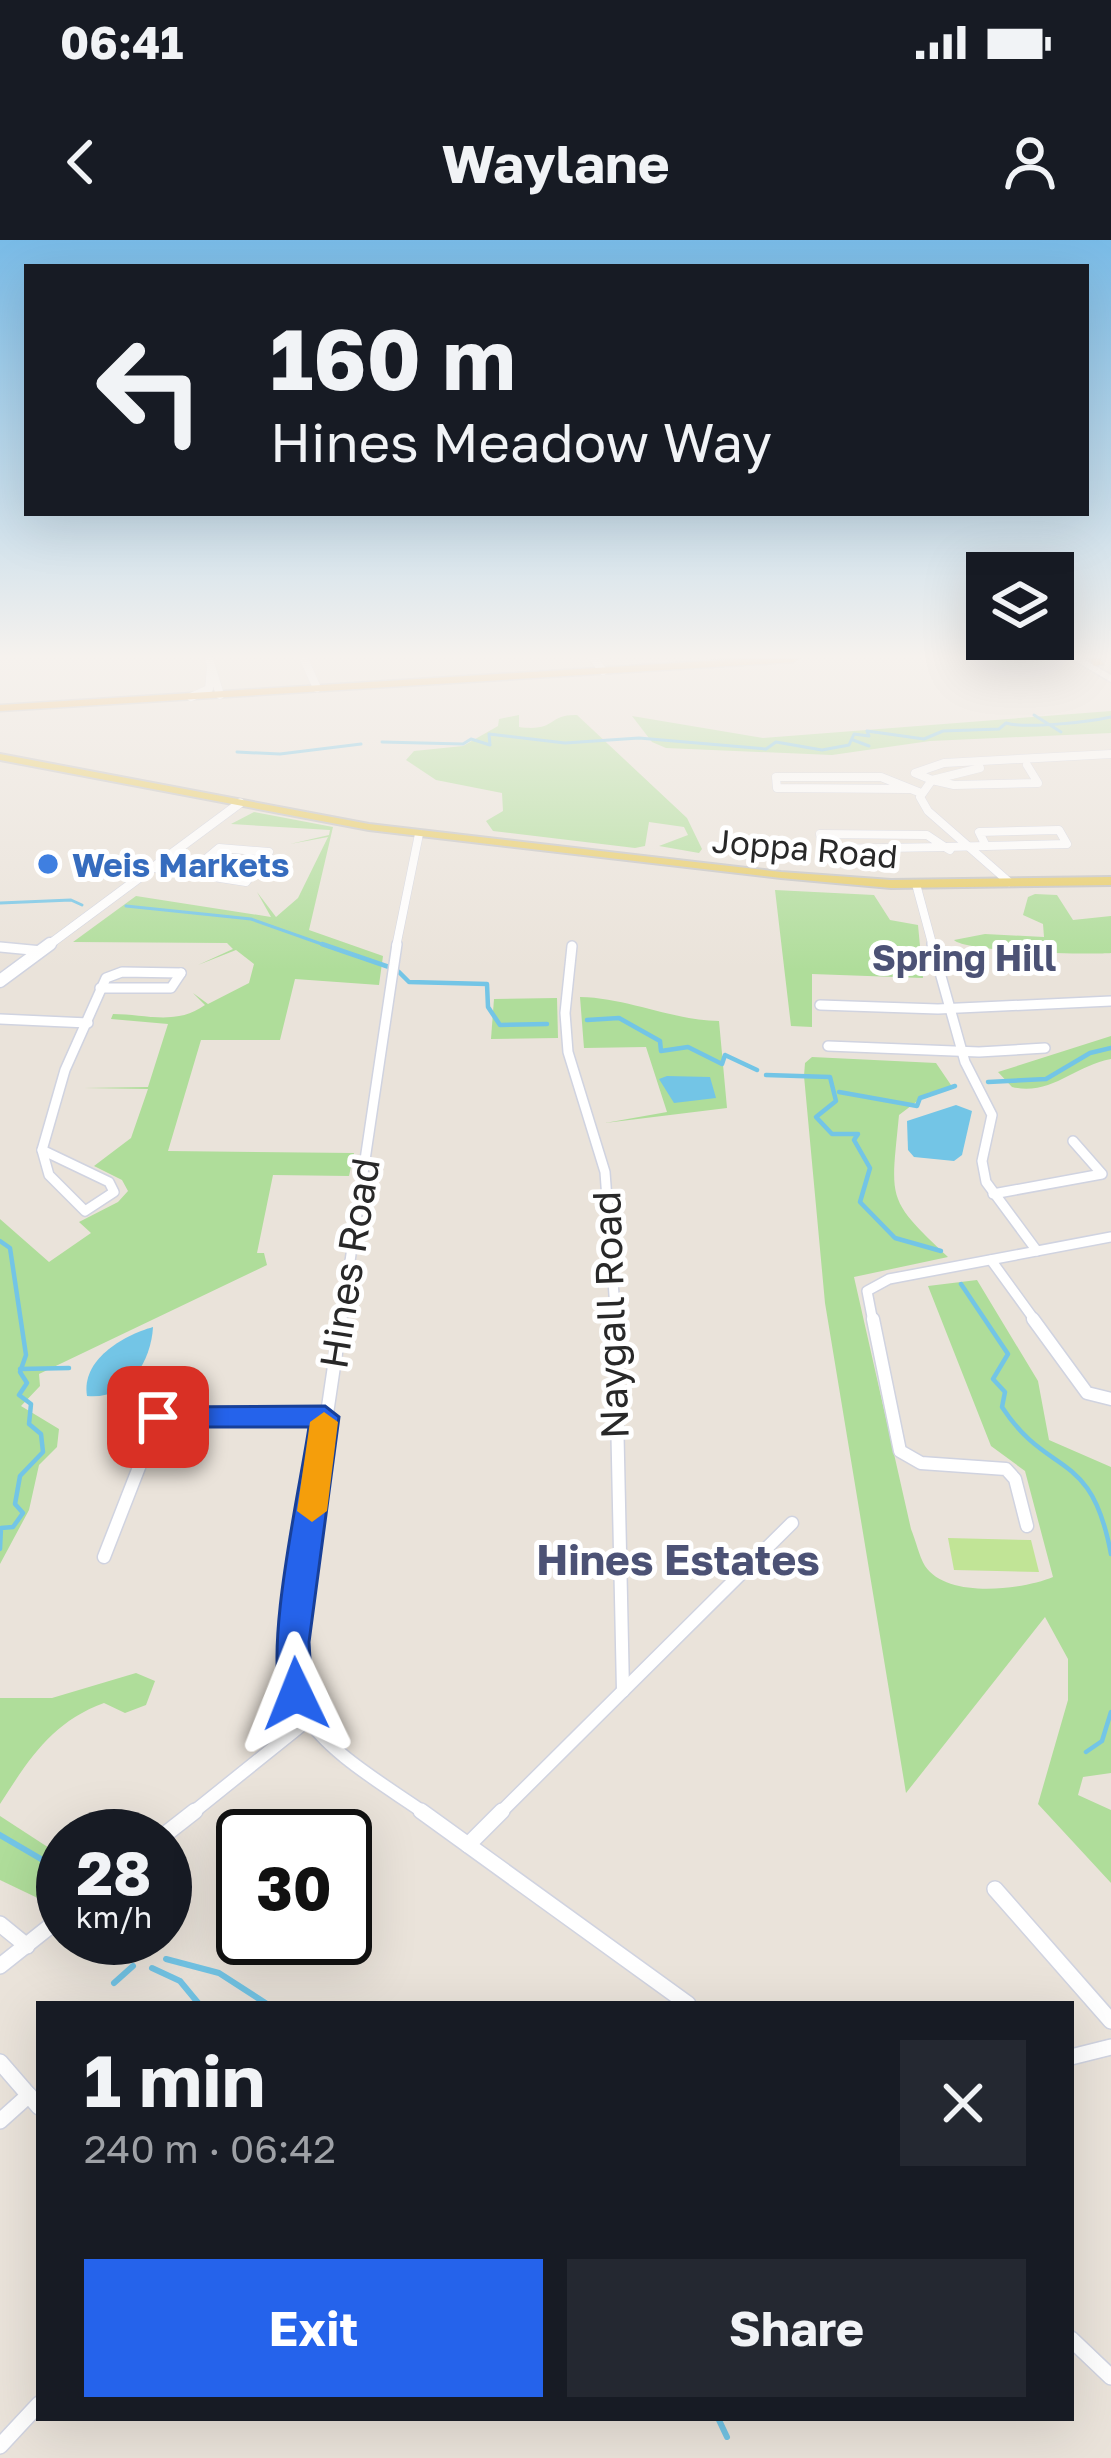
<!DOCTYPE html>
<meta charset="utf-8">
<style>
:root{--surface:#171b24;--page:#242831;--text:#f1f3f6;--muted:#9ea1a6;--accent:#2563eb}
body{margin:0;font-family:"Golos Text",sans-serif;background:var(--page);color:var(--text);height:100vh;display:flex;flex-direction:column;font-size:45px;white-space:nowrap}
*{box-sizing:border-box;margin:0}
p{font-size:39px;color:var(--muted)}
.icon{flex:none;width:66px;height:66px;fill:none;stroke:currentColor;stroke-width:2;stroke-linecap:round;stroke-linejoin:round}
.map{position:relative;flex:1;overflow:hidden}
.details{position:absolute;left:36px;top:1761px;width:1038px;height:420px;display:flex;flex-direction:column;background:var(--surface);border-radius:0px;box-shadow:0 12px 48px #0002}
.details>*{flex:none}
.top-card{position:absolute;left:24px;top:24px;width:1065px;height:252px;border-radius:0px;box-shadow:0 12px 48px #0002;background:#171b24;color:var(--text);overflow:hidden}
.controls{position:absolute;left:966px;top:312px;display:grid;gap:24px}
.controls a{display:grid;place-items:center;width:108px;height:108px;border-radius:0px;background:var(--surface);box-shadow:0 12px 48px #0002;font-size:60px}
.speed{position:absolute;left:36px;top:1569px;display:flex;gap:24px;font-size:60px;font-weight:700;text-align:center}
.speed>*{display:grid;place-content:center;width:156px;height:156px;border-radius:50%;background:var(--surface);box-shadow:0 12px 48px #0002;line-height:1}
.speed small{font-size:30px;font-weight:400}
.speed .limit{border:6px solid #111;border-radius:18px;background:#fff;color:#111}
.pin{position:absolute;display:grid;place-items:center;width:102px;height:102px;color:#fff;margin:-51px;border-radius:24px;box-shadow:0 6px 18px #0006}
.me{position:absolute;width:132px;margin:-66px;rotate:358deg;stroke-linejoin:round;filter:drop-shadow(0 0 9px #0008)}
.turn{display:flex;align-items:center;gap:42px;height:252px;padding:0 48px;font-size:54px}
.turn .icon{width:156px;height:156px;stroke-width:2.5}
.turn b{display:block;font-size:84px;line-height:102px}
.round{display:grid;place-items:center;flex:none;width:126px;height:126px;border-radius:0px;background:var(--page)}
.overview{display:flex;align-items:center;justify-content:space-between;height:204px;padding:0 48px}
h1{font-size:72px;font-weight:700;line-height:90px}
.button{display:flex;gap:24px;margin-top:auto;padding:24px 48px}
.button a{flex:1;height:138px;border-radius:0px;background:var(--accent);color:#fff;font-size:48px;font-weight:700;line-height:138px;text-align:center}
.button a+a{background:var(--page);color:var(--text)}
.status{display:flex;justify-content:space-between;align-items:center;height:84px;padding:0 60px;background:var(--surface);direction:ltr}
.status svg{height:33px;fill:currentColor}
header{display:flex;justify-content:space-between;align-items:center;height:156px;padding:0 48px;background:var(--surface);font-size:54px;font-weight:700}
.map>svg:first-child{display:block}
</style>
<div class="status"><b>06:41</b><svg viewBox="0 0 49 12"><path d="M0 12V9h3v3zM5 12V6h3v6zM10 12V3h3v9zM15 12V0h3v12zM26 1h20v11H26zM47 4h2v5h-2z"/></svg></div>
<header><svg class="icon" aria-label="back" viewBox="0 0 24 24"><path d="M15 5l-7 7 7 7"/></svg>Waylane<svg class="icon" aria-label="person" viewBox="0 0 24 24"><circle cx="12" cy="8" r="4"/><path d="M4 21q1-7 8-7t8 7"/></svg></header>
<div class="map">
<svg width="1111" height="2218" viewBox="0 0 1111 2218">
<rect width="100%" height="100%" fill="#eae3da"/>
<g fill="#afdd9a">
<path d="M1111,471V493L930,501L832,515L666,508L652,502L632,476L763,498Z"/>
<path d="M519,475V487C557,492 547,474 577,475L687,578L702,609L699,613L659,606L688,595L684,587L649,582L645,606L635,608L493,591L486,581L503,571L502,553L436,540L406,520L414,511L463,506L498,486L499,479Z"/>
<path d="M254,572L333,587L309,690L383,716L379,745L295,739L280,800H201L168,911L354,913L349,936L273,935L257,1013H264L267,1025L39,1134L40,1146L21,1166L59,1189L57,1207L39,1225L29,1270L0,1324V979L49,1022L91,993L79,982L118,962L128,951L122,940L94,926L131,898L148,849L84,848L148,847L168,784L111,779L113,774C145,774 176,786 205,765L193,753L208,764L249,743L254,724L236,710L198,725L233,709L227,703L73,702L136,656L271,677L257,652L276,677L298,658L328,597L290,604L329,595L330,590L231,584Z"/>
<path d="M775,650L874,655L890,680L918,685L923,738L812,734V787L791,786Z"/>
<path d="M1035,654L1057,655L1073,680L1111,676V713C1088,715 965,712 954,700L985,694L1044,697L1043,684L1023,675L1028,657Z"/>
<path d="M580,757C628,758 671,780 719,781L727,868L605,883L667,872L646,807L584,808Z"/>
<path d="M557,758L558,798L491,799L494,759Z"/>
<path d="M1111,796V819C1074,826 1051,856 1012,847L998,832Z"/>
<path d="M812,817L936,823L953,848L928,853L899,875C891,960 885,958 948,1017L854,1037L911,1289C916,1301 919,1316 925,1326C947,1359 1022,1350 1053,1337L1025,1231L991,1206L928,1046L977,1040L1038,1141L1049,1200L1111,1227V1533L1083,1537L1078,1555L1111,1570V1643L1038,1564L1068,1460V1419L1045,1377L906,1553L825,1063L804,836L805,823Z"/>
<path d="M136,1433L155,1441L146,1465L125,1473L104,1463C52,1482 29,1519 0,1564V1458H52Z"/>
<path d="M0,1576L63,1617V1650L46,1662L0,1640Z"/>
</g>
<path fill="#c1e496" d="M948,1298L1031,1300L1039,1332L954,1330Z"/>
<g fill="#73c5e6">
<path d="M667,836L710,837L716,858L674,863L659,839Z"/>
<path d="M956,865L972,871L962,915L954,921L914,917L908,910L907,881Z"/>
<path d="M153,1087C151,1123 127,1160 87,1156C81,1120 122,1096 153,1087Z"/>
</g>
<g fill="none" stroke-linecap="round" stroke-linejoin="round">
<g stroke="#73c5e6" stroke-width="3">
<path d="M1034,475L1061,492"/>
<path d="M853,500L869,506"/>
<path d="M382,502L463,504L471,499L490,505L489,494L565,503L639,498L766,509L776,502L822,510L849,505L854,494L869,496L867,491L924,499L943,491L999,489L1006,483C1025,489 1089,482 1111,477"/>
<path d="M237,512L280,514L361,504"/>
<path d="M0,663L71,660L82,665"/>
<path d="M126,666L251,679L330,707"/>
</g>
<g stroke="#73c5e6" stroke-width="4.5">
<path d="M322,704L389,727"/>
<path d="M399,732L409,742L487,744L488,767L500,785L547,784"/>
<path d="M587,780L619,778L660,801L661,811L688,807L722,824L725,815L757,830"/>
<path d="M766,835L830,837L836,861L816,877L832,894H858L854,900L870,928L860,962L895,998L941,1011"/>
<path d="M988,842L1046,839L1090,813L1111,808"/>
<path d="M839,852L917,866L920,858L955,846"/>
<path d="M0,1001L10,1008L26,1115L20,1132L27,1143L19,1155L31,1164L29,1184L41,1194L43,1212L20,1236L15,1264L23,1273L13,1287L1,1288L0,1309"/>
<path d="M961,1044L1008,1114L993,1139L1005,1152L1002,1167C1049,1239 1091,1207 1111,1314"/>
<path d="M20,1129L69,1128"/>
<path d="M1086,1512L1102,1501L1111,1472"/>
</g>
<g stroke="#73c5e6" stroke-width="6">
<path d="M0,1595L41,1619L63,1641"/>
<path d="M166,1719L219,1733L267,1764"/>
<path d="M152,1728L180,1741L199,1764"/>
<path d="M114,1743L133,1726"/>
<path d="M718,2178L727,2197"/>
</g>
<g stroke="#d0d3e0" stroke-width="9">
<g id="minor-far3">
<path d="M209,419L220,455"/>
<path d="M304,419L317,448"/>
<path d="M594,419L603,431"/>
<path d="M191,457L209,449L211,427"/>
<path d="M932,540L980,528"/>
<path d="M932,540L954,545L1038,543L1027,525"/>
<path d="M909,549L777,548L776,537H881L921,553"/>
<path d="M1059,590L1067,604L986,606L979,592Z"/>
<path d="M820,594L927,595L945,607L823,609Z"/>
<path d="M945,607L950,610"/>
<path d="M945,607L986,606"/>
<path d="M155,628L246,642L269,612L219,608L189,633"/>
<path d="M1009,642L928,571L920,557L932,540L915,533L944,523L1111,514"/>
<path d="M916,644L933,707"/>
<path d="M396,707L419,594"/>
</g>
</g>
<g stroke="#d0d3e0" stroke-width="12">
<g id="minor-far2">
<path d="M932,704L965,822L992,875L982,921L986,942L1037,1011"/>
<path d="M572,706L565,773L568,812L605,932L616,1082"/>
<path d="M0,707L42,711"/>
<path d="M100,748H171L181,733"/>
<path d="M820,765L938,769L1111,761"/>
<path d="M0,779L88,783"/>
<path d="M828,806L979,812L1045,808"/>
<path d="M42,910L109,942L114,952L85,971L49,935Z"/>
<path d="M42,910L65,830L106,738L122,732L181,733"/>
<path d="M993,954L1102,934L1073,901"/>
<path d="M991,1020L1036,1082"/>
<path d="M341,1082L397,704"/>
<path d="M873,1082L867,1051L889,1039L1111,997"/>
</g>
</g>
<g stroke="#d0d3e0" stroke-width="15">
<g id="minor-far1">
<path d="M341,1079L293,1403C293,1424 290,1450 301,1469C327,1513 385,1545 426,1574"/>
<path d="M615,1079L623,1451"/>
<path d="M873,1079L900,1211L921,1223L1006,1229L1015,1239L1027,1286"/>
<path d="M1033,1079L1087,1153L1111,1159"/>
<path d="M159,1177H325"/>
<path d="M104,1317L166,1158"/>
<path d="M191,1574L308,1480"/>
<path d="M499,1574L792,1283"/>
</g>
</g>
<g stroke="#d0d3e0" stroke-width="18">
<g id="minor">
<path d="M421,1571L688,1764"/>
<path d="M163,1596L195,1571"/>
<path d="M468,1605L502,1571"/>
<path d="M995,1649L1111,1781"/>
<path d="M0,1684L27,1706"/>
<path d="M0,1726L63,1676"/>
<path d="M1071,1817L1111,1807"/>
<path d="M0,1822L39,1867"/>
<path d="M0,1881L29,1855"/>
<path d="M1071,2099L1111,2137"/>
<path d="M0,2206L39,2164"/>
</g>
</g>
<g stroke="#d0d3e0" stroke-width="10">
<path id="tertiary-far1" d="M46,707L240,563"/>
</g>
<g stroke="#d0d3e0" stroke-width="15">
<path id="tertiary" d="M0,741L50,704"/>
</g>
<g stroke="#d0d3e0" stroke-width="3">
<path id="secondary" d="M1072,419H1083L1111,435V442Z"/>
</g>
<g stroke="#c3c3c3" stroke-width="4">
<path id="primary" d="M0,514L369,584L781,632L891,640L1111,637V645L891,648L781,638L369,590L0,520Z"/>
</g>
<g stroke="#c3c3c3" stroke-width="3">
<g id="trunk">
<path d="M740,419H798L793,422L0,471V465Z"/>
<path d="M1090,419H1100L1103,424L1094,426Z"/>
</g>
</g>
<use href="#minor-far3" stroke="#fff" stroke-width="8"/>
<use href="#minor-far2" stroke="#fff" stroke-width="9"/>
<use href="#minor-far1" stroke="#fff" stroke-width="12"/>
<use href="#minor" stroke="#fff" stroke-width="15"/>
<use href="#tertiary-far1" stroke="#fff" stroke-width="9"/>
<use href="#tertiary" stroke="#fff" stroke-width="12"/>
<use href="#secondary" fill="#fff" fill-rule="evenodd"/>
<use href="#primary" fill="#e7cb62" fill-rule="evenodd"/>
<use href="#trunk" fill="#eeb65f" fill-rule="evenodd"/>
</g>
<linearGradient id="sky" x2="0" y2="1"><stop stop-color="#79bbe7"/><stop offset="0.57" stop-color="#f6f2ee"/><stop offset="1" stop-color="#f6f2ee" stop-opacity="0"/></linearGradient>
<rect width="1111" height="730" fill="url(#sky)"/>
<path fill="#2563eb" stroke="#184099" stroke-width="3" d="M325,1166L339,1177L309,1402L312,1454L308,1464H284C261,1418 301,1244 309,1187H158L144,1177L158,1167Z"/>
<path fill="#f59e0b" d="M324,1172L338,1182L327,1271L312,1282L297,1271L310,1182Z"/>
<circle fill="#3f7fe0" stroke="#fff" stroke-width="4.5" cx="48" cy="624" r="12"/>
<g text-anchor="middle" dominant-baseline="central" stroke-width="10" stroke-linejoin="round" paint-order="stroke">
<g font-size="33" fill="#282828" stroke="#fff">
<text transform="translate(805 608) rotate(5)">Joppa Road</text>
</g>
<g font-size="33" font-weight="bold" fill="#366cbe" stroke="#fff" text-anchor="start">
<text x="72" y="624">Weis Markets</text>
</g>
<g font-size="36" font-weight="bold" fill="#4c5275" stroke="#fff">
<text x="964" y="717">Spring Hill</text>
</g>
<g font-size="39" fill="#282828" stroke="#fff">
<text transform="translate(349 1023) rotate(-81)">Hines Road</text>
<text transform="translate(610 1075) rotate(-92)">Naygall Road</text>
</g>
<g font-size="42" font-weight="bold" fill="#4c5275" stroke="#fff">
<text x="678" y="1319">Hines Estates</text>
</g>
</g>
</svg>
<div class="controls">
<a><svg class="icon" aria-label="layers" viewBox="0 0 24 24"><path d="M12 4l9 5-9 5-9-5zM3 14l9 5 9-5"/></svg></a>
</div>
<div class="speed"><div>28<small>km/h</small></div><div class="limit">30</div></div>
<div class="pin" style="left:158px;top:1177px;background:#d93025"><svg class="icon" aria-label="arrive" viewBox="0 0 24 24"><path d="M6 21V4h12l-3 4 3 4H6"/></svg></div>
<svg class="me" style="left:296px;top:1454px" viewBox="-20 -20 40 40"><path d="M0-17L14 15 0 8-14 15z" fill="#2563eb" stroke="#fff" stroke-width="4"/></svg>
<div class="top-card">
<div class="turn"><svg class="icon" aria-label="left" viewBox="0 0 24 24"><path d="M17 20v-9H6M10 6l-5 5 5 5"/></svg><div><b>160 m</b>Hines Meadow Way</div></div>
</div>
<section class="details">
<div class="overview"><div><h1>1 min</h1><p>240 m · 06:42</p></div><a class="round"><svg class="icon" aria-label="close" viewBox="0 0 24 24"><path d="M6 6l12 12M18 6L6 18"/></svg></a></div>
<div class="button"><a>Exit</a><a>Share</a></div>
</section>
</div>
